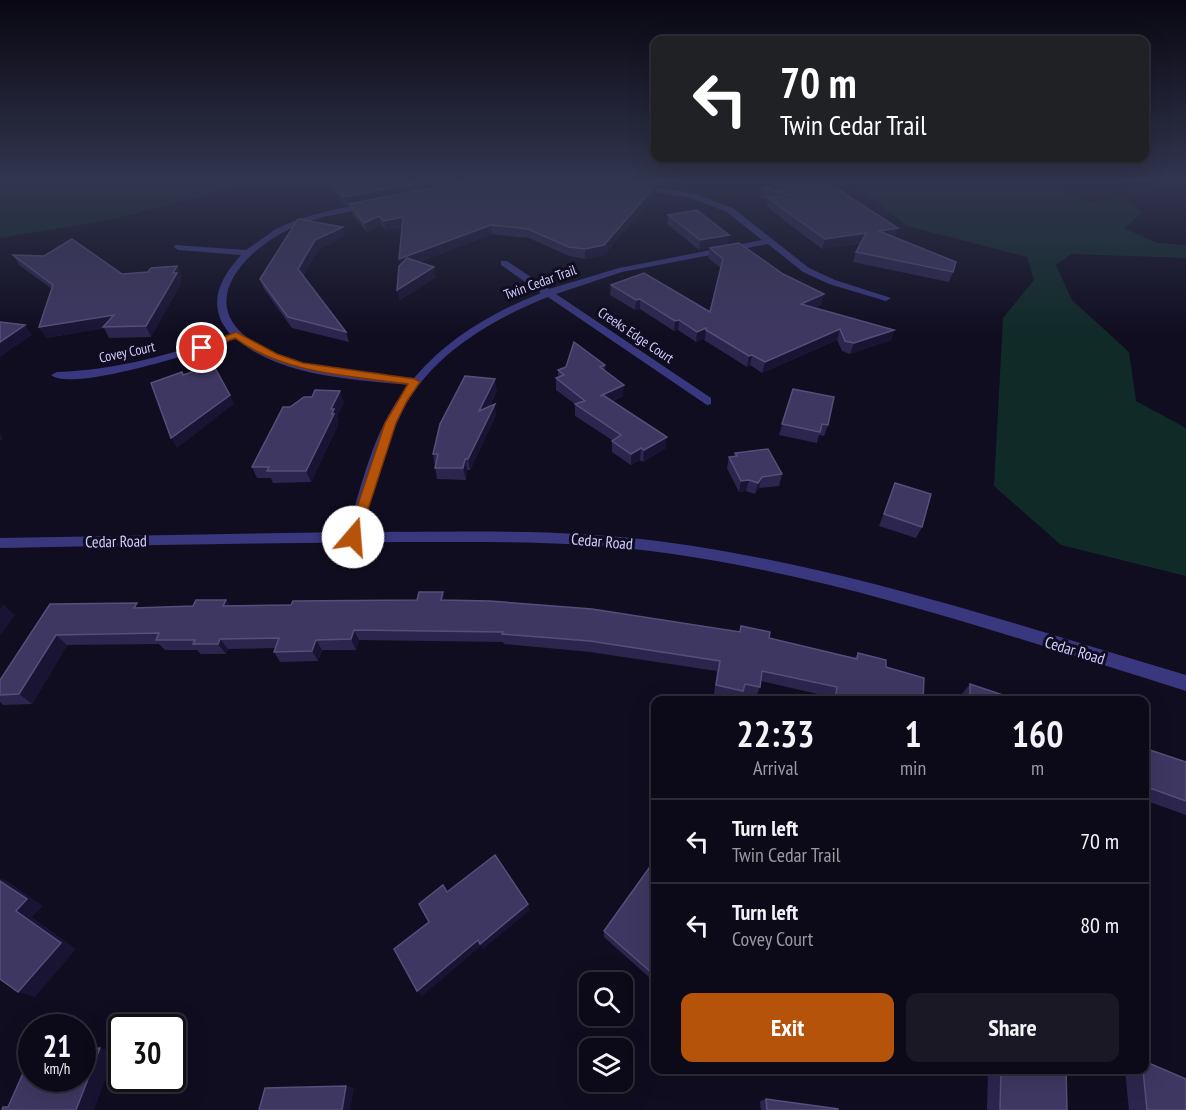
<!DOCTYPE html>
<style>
:root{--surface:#0c0a18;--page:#1a1825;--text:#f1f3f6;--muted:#9a9aa2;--line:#2c2b37;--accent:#b45309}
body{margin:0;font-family:"PT Sans Narrow",sans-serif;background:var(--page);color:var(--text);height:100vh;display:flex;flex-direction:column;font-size:22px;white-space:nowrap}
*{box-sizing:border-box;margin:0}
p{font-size:20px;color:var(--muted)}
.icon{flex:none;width:33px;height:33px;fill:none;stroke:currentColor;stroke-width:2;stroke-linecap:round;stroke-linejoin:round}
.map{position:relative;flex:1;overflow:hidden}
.drawer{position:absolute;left:651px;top:696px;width:498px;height:378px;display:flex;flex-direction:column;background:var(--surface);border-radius:12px;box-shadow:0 6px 24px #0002,0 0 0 2px var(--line)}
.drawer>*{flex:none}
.hud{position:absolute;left:651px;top:36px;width:498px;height:126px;border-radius:12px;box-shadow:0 6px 24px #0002,0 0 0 2px var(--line);background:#202124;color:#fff;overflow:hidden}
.buttons{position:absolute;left:579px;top:972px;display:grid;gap:12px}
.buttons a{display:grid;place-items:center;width:54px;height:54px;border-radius:12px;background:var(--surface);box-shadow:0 6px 24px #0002,0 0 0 2px var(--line);font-size:30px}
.speed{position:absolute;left:18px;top:1014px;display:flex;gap:12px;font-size:30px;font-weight:700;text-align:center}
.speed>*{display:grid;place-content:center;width:78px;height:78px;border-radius:50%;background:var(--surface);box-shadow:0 6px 24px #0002,0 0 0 2px var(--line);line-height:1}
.speed small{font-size:15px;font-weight:400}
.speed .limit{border:3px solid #111;border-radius:9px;background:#fff;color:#111}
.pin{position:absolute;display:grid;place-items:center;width:51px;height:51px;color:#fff;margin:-26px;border:3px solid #fff;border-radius:50%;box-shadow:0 2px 6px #0007}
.me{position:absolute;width:66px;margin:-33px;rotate:18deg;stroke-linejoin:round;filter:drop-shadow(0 0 4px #0008)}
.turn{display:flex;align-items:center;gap:21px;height:126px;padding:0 30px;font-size:27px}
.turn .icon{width:78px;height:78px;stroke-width:2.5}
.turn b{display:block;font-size:42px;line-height:51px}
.eta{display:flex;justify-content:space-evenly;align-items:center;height:102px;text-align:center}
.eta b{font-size:36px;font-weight:800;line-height:42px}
.primary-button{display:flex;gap:12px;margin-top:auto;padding:12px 30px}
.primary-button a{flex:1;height:69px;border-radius:12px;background:var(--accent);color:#fff;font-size:24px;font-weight:800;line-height:69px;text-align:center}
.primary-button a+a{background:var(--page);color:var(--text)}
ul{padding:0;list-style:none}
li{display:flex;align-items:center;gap:18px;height:84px;padding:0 30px;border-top:2px solid var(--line)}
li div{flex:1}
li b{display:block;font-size:22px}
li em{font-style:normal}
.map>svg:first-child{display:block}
</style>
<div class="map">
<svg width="1186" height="1110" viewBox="0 0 1186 1110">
<rect width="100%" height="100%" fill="#100d20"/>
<g fill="#102a28">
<path d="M0,179H268L110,220L0,238Z"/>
<path d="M847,179H1068L1071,180L1053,189L1091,202L1123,198L1143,213L1123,228L1158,243L1186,245V258L1071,254L1056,265L1072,300L1129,352L1136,401L1186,428V576L1061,545L994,486L1003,318L1034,280L1027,257L907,226Z"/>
</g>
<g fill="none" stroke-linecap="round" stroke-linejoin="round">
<g fill="#39387f" fill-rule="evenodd">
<path d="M1174,179L1186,180V184L1175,181Z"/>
<path d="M636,184L696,194L733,208L809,268L835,280L891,298L886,301L829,284L803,272L768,244L622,272L556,294L711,398V404L707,405L548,297C490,320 428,357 401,414C383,452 373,492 362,532C463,532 564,528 665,542C843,566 1014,624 1186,675V691C1015,638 844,578 666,553C578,540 488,542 400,542C266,543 133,545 0,548V538L347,532C363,482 374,426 409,385C351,379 282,377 236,339C207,349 73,393 51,375L57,372C118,370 173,354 230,334C206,306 219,279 241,255L178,250L174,247L175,245L246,250L276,229L298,219L336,209L374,203V207C347,213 320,215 294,227C248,247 191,303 255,343C301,372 361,373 414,378C448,338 493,312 541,293L501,265V261H507L549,289L619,268L762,240L727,212L691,198L633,188Z"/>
</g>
</g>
<g fill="#2c264e">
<path d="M344,179H669L663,186L657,185V193L604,255L585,259L569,256L529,238L492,234L419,262L436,277L400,300L397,290L401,264L402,227L386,230L381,225L367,232L352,214L350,205L346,206L333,190L331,181Z"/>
<path d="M801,179L895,237L953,272L949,282L853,262L856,252L861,243L822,249L767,207L768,199L759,197L761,188Z"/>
<path d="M668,215L729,235L699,250L667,224Z"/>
<path d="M298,219L345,236L318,250L303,276L346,332L349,342L292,328L264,289L260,279Z"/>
<path d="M710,248L822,304L814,308L894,330L891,340L850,354L842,351L837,340L762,373L750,365L747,367L704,340L705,338L696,342L678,330L674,331L640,309L635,310L610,295L611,285L710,312L721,268L708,258Z"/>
<path d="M13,255L122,274L148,272L177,266L182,276L180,279L181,283L151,337L109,338L104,328L46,338L52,289L19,265Z"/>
<path d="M605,365V371L623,396L613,401L666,448L643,462L640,460L631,465L612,452V440L575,416V404L556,390V378L558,377V370Z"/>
<path d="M793,389L828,425L824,436L819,435L817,443L779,435Z"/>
<path d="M497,390L489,407L496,415L470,470H467L466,480L437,479L433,454Z"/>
<path d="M344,402L337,416L338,421L337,423L338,425L311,482L273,483L271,478H257L252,467L290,407Z"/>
<path d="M735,453L782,474L779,486L759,488L755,494L746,491L739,492L727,468L729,457L735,456Z"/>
<path d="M895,483L922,527L916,538L879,526Z"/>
<path d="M226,600L230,606L445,600L739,632L741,626L769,638L855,658L858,653L886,667L923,700H831V697L761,681L760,687L756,697L742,694L740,700L714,694L717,671L590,652L504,644L503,642L359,640L356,650H322L318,661L280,662L274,652L275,648L228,649L226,654H201L197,650H165L159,644L67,645L32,704L3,705L0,702V680L50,604L141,608L193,606Z"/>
<path d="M970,684L1003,700H961L962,694Z"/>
<path d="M1144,748L1186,762V815L1144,800Z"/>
<path d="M652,839H656V977L652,974L650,978L604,937V931L650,866V847Z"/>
<path d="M988,1070H1066L1067,1110H987Z"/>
<path d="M1125,1070H1144L1186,1110H1129Z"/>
<path d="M766,1099L838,1110H761L760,1101Z"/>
</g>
<g fill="#1a1434">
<path d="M438,179H484L346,206L343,197Z"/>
<path d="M663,179H669L663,186Z"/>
<path d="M657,184V193L604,255L585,259V249Z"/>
<path d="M379,216L381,225L367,232L364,223Z"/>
<path d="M403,217L404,226L386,230L384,221Z"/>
<path d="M491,225L492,234L402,268L399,259Z"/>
<path d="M343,227L345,236L318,250L301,279L298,269L315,240Z"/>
<path d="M898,228L895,237L879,231Z"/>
<path d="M866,233L863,242L822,249L825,239Z"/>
<path d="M729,235L728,245L699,250L700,240Z"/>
<path d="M177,266L182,276L180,279L181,283L151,337L146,326Z"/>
<path d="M434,267L436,277L400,300L397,290Z"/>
<path d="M824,294L822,304L799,314L801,304Z"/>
<path d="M640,299V309L635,310L636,300Z"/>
<path d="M114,315L103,327L104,328L46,338L39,327Z"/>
<path d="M679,320L678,330L674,331L675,321Z"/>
<path d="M25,325L32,335L0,357V342Z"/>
<path d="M706,328L705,338L696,342L697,332Z"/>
<path d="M840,329L837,340L762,373L765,362Z"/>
<path d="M894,330L891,340L850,354L854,343Z"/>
<path d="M752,355L750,365L747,367L749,356Z"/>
<path d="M495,379L497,390L481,422L479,411Z"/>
<path d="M624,385L623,396L599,407L600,396Z"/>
<path d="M340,391L344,402L337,416L338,421L337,423L338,425L311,482L306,471L331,409Z"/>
<path d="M230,395L234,404L177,448L171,438Z"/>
<path d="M495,404L496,415L470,470L468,459Z"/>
<path d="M0,434L3,438L0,441Z"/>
<path d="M667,437L666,448L643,462L644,450Z"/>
<path d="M641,448L640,460L631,465V454Z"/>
<path d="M465,459L467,470L466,480L463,468Z"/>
<path d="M762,477L759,488L755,494L758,483Z"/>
<path d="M749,480L746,491L739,492L741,481Z"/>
<path d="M443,592L446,603L441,600Z"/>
<path d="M226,600L233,610L223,606Z"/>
<path d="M3,604L15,615L0,636V609Z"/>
<path d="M354,630L359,640L356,650L351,639Z"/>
<path d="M56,635L67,645L32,704L19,694Z"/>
<path d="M220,639L228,649L226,654L218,644Z"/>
<path d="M316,640L322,650L318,661L312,651Z"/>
<path d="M0,878L7,881L43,906L32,917L76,949L35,997L18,992L16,911L0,881Z"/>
<path d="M528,904L530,910L483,949L480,944Z"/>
<path d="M478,940L481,946L422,996L417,991Z"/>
<path d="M100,1048L116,1051L94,1110H76Z"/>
<path d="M346,1086L354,1088L350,1110H342Z"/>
</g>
<g fill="#3e3761" stroke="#554f7a" stroke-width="1.5">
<path d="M344,179H438L343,197L331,181Z"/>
<path d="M476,179H614L657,184L604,245L585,249L569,247L528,229L491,225L399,259L403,217L384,221L379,216L364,223L349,204Z"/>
<path d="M801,179H822L898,228L879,231L956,262L953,272L856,252L866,233L825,239L768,198L791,195L761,188Z"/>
<path d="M697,210L729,235L700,240L668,215Z"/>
<path d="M298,219L343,227L315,240L298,269L346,332L288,317L260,279Z"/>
<path d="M72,239L122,274L148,272L151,268L177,266L173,273H177L146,326L103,327L114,315L39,327L53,285L13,255L44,256Z"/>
<path d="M739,243L783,274L824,294L801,304L894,330L854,343L845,341L840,329L765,362L752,355L749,356L706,330V328L697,332L679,320L675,321L640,299L636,300L611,285L644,273L710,312L723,259L710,248Z"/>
<path d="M407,258L434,267L397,290L399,266Z"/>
<path d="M0,322L25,325L0,342Z"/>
<path d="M574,342L605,365L600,367L624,385L600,396L603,395L667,437L644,450L641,448L631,454L612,441L621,435L575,404L585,401L556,378L564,375L558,370L566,367Z"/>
<path d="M215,368L230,395L171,438L151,383L182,372L183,375L201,369L203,372Z"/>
<path d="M465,376L495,379L479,411L495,404L468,459H465L463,468H435L438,454H433L440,424Z"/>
<path d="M793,389L834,397L828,425L822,424L820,432L782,424Z"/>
<path d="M315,390L340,391L331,409H334L332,414H334L306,471H267L269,467H252L283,407H290L304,397H312Z"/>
<path d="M768,449L782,474L762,477L758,483L749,480L741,481L729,457L737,456L735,453Z"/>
<path d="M895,483L931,494L922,527L884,514Z"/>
<path d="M419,592H443L441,600L490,601L592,609L740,632L741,626L770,632L769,638L857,659L858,653L886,660V667L924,678L923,700H835L837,687L762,671L760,687L745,684L743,691L716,685L720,661L590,641L502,634L503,632L354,630L351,639L316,640L312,651L274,652L279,638L220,639L218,644H193L195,640H156L159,633L56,635L19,694L0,695V680L50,604L137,603L134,608L193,606L196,600H226L223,606L291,605L293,601L417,600Z"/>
<path d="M970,684L1003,695V700H970Z"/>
<path d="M1144,748L1186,762V801L1144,786Z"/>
<path d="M652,839H656V971L654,969L652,973L604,931L652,864Z"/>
<path d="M495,855L528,904L480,944L478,940L417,991L394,949L429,922L419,904L443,885L447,892Z"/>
<path d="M0,881L27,899L16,911L61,943L18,992L0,979Z"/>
<path d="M100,1048L76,1110H2L3,1107H8L32,1053V1078H82V1049Z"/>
<path d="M1144,1061L1186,1079V1110H1147L1143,1070H1144Z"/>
<path d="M1001,1070H1066L1067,1110H1000Z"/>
<path d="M346,1086L342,1110H259L265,1088Z"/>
<path d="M766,1099L838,1109V1110H767Z"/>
</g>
<linearGradient id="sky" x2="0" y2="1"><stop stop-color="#090712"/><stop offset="0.54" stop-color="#31354e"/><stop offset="1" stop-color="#31354e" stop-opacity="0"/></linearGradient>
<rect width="1186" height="334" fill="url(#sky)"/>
<path fill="#b45309" stroke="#753606" stroke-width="1.5" d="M236,332L277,354L303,363L415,379L420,382L407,401L396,423L358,540H349L347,537L385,423L408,384C350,376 284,374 235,338L202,351L197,348Z"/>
<g text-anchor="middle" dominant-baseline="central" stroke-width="6" stroke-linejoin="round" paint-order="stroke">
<g font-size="14" fill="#d1ccfe" stroke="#100d20">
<text transform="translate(540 282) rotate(-20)">Twin Cedar Trail</text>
<text transform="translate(636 335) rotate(34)">Creeks Edge Court</text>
<text transform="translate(127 352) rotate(-12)">Covey Court</text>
</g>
<g font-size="16" fill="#d1ccfe" stroke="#100d20">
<text transform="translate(116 541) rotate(-1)">Cedar Road</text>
<text transform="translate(602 541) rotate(5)">Cedar Road</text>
<text transform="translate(1075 650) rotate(17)">Cedar Road</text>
</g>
</g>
</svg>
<div class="buttons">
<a><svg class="icon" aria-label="search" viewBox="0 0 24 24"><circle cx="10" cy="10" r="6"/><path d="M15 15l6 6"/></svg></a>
<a><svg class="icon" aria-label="layers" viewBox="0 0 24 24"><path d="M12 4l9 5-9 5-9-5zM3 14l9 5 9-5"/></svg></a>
</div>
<div class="speed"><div>21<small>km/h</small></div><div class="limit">30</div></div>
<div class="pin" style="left:202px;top:348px;background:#d93025"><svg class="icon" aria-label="arrive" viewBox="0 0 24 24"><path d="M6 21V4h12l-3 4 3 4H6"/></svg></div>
<svg class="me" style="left:353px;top:537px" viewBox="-20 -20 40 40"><circle r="19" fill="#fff"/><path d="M0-13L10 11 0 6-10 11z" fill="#b45309"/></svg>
<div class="hud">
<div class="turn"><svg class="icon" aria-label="left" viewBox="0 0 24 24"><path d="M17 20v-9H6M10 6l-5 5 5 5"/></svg><div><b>70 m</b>Twin Cedar Trail</div></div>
</div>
<section class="drawer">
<div class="eta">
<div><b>22:33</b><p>Arrival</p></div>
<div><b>1</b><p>min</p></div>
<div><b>160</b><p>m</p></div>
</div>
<ul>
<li><svg class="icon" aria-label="left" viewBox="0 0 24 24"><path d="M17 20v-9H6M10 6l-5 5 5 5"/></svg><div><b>Turn left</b><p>Twin Cedar Trail</p></div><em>70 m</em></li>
<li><svg class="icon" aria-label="left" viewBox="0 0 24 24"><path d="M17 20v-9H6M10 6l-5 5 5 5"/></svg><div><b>Turn left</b><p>Covey Court</p></div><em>80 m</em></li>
</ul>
<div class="primary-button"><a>Exit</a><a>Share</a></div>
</section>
</div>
